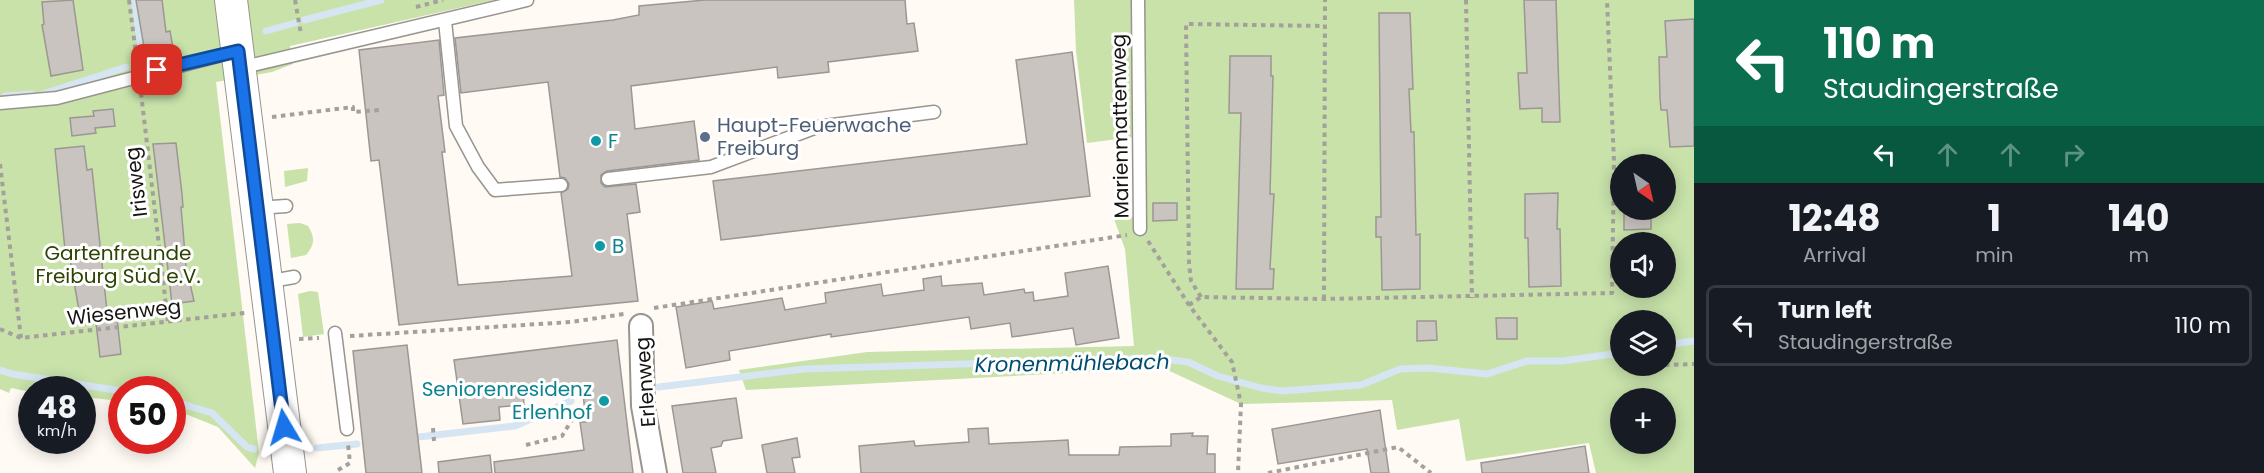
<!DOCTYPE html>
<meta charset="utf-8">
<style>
:root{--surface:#171b24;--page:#20242c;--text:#f1f3f6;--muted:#9ea1a6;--line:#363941}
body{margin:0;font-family:Poppins,sans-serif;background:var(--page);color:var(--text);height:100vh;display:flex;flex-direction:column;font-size:22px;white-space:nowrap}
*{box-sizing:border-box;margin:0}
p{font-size:20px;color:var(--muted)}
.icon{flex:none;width:33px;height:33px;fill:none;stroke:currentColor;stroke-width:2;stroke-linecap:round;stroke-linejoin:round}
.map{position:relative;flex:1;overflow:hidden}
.sheet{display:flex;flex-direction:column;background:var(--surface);width:570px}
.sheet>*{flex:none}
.hud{background:#0b6e4f;color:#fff;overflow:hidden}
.needle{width:39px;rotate:146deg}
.controls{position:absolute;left:1610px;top:154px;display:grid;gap:12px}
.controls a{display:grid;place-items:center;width:66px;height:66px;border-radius:50%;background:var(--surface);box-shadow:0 3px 15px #0003;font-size:30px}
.speed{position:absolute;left:18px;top:376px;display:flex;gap:12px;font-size:30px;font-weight:700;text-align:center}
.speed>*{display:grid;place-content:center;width:78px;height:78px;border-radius:50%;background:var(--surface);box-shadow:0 3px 15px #0003;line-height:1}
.speed small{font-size:15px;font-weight:400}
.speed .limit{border:9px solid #d22;background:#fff;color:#111}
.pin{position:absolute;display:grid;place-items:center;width:51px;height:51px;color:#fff;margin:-26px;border-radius:12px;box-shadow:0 3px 9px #0006}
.me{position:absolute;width:66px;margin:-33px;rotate:353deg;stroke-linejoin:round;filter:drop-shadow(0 0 4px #0008)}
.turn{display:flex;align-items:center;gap:21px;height:126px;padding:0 30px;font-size:27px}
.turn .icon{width:78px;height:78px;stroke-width:2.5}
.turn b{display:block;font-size:42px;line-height:51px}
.lanes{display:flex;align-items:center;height:57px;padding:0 30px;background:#0003;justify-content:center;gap:30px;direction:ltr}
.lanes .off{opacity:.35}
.eta{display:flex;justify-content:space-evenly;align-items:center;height:102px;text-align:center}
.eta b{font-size:36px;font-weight:700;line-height:42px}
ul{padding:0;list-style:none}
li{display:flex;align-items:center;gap:18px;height:81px;margin:0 12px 9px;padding:0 18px;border:3px solid var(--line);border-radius:9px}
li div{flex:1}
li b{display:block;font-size:22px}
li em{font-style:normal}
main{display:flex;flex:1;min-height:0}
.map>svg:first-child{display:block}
</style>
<main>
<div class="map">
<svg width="1694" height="473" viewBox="0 0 1694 473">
<rect width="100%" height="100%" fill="#fffaf4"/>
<g fill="#c8e2aa" fill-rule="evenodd">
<path d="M0,0H494L290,46L293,64L272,72L216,82L259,453L255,468L218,427L173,409L172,390H122L121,401L83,397L82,390H32L31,392L11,388L9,393L0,389Z"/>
<path d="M1074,0H1694V473H1596L1589,443L1466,461L1459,419L1397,430L1392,400L1241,404L1163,368L746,390L739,370L867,352L1134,346L1125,249L1114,219L1138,216L1134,137L1087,143L1076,51ZM1620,165H1665V210H1620ZM1620,243H1665V288H1620ZM1620,321H1665V366H1620ZM1620,399H1665V444H1620Z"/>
<path d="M308,168L307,181L285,187L284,171Z"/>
<path d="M300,223L308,226C315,237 315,245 306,255L291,258L287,224Z"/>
<path d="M310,291L318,292L324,334L303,337L298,294Z"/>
</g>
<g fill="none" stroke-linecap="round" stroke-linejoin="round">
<g stroke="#d5e5f1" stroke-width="7">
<path d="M134,0L142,55"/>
<path d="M304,20L381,0"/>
<path d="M266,31L295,23"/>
<path d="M43,94L126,67"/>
<path d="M5,96L32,94"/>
<path d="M1665,345L1694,341"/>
<path d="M0,370L12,374L122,391"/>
<path d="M659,387L804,369L1155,358L1188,362L1218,376L1261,388L1282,391L1361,385L1400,369L1429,368L1487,374L1527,361H1562L1620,353"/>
<path d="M172,401L212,413L247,447L254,449"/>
<path d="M410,438L515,426L571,401"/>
<path d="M317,448L357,444"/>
</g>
</g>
<g fill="#c9c4bf" stroke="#9c9792" stroke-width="1.5">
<path d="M73,0L83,70L51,76L42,25L44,24L42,2Z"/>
<path d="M136,0H162L166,32L170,31L173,48L145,53Z"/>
<path d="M705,0H905L907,24L914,23L918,51L828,62L829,72L778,78L777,67L631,86L635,129L694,121L699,160L607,171L601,175V183L605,187L636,184L640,212L627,214L638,301L399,325L379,160L371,161L359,50L439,40L444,95L438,96L445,152H442L458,285L572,276L561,193L568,189L569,184L565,178L560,177L548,82L461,93L455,38L613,20L639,15V6Z"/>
<path d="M1524,0H1556L1560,122H1542V108L1520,109L1518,73H1527Z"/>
<path d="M1379,13H1410L1413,89H1409L1411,132H1414L1416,235L1420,234V289L1382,290L1381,237H1376V217H1381Z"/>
<path d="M1694,19V146L1670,147L1667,110H1661L1660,98L1659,57H1667L1665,21Z"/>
<path d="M1072,52L1090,196L721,240L713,181L1027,144L1016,60Z"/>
<path d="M1230,56H1271V76H1273L1270,194H1274L1270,269H1274L1273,289H1236L1241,113H1229Z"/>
<path d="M113,109L115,126L95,128L96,133L72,136L70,118L94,116L93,111Z"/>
<path d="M176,143L182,194L183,207H181L186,266L194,301L172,304L153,144Z"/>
<path d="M84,146L87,170L92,169L107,311L116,310L121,354L100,357L96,323L85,325L83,315L80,316L70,259L66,260L55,149Z"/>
<path d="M1558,193L1557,229H1560L1561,286L1529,287L1528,238H1525V194Z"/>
<path d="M1153,203H1177V220L1153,221Z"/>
<path d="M1624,210H1651V229L1624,230Z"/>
<path d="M1108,266L1119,338L1076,345L1073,328L1012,337L1010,323L971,329L969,317L831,337V334L729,351L730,360L686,368L676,307L712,301L714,309L782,298L785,310L826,303L825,293L881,284L883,296L924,290L923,279L941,276L942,286L982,283L984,295L1024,289L1025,293L1033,292L1034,301L1068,296L1065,273Z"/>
<path d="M1496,318H1517V339H1497Z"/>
<path d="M1417,321H1436L1437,340L1417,341Z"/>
<path d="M617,340L633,473H495L494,462L584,450L580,422H586L582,384L523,391L524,405L499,407L500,420L463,424L454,360Z"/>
<path d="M407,345L422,473H366L353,351Z"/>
<path d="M736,398L742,438L723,441L721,446L711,448L716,473H683L672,406Z"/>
<path d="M1380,410L1389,473H1371L1367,449L1278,464L1272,429Z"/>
<path d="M988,428L989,444L1068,440L1069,455H1119L1120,447L1171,446V434L1193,433L1192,436H1208L1207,454H1215V473H861L859,446L914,441L915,446L969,442L968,429Z"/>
<path d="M797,438L800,457L792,458L795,473H767L762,445Z"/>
<path d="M1585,446L1589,473H1482L1481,463Z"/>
<path d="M490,455L492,473H439L438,462Z"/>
</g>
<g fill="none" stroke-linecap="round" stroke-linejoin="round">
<g stroke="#98948f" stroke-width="15">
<g id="lane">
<path d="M1138,0L1140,229"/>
<path d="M445,21L456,126L478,167L495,190L561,185"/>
<path d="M240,68L527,0"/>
<path d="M0,103L57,98L237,51"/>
<path d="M608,179L711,167L817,127L934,112"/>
<path d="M257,208L286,206"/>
<path d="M266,282L294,277"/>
<path d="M335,333L347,429"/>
</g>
</g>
<g stroke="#98948f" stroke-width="26">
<path id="street" d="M641,326L643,406L655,473"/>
</g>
<g stroke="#98948f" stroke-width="34">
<path id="secondary" d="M231,0L290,473"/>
</g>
<g stroke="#a4a09c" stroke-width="4" stroke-dasharray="4.5 4.5" stroke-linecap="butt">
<path d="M129,0L137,62"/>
<path d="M295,0L301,34"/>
<path d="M1466,0L1472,298"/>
<path d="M416,7L443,0"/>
<path d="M141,93L168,322"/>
<path d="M272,117L353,107V112L380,110"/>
<path d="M0,164L21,338"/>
<path d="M1148,241L1189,305L1232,362L1241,404L1238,473"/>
<path d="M1201,297L1191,281L1189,263L1186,24L1324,26"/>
<path d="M1324,299L1325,0"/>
<path d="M1189,305L1201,297L1324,299L1612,293L1614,162L1607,0"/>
<path d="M654,308L1127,235"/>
<path d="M0,329L21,338L245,313"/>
<path d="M350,336L571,322L624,314"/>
<path d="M299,339L319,338"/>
<path d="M1665,365L1694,364"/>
<path d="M1657,366H1658"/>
<path d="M433,428L434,441"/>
<path d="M526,445L562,436L573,418L585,414"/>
<path d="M338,470L350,463L348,444"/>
<path d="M1268,473L1398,447L1431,473"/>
</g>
<use href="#lane" stroke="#fff" stroke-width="12"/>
<use href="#street" stroke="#fff" stroke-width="22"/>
<use href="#secondary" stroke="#fff" stroke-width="32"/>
</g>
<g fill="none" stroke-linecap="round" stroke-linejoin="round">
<g stroke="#114b97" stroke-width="15">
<path id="route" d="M157,70L238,51L284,427"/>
</g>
<use href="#route" stroke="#1a73e8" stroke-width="10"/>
</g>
<circle fill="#5c6f8a" stroke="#fff" stroke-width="2" cx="705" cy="137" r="6"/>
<g fill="#0f9aa8" stroke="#fff" stroke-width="2">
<circle cx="596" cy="141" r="6"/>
<circle cx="600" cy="246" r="6"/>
<circle cx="604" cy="401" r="6"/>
</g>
<g text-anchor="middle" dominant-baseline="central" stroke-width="6" stroke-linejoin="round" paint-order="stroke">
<g font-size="20" fill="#4e5e75" stroke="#fff" text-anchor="start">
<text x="717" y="125">Haupt-Feuerwache<tspan x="717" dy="23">Freiburg</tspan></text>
</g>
<g font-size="20" fill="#161412" stroke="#fff">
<text transform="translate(1120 126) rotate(-91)">Marienmattenweg</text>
<text transform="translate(136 182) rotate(-97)">Irisweg</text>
<text transform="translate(124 312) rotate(-6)">Wiesenweg</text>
<text transform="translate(645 382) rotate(-94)">Erlenweg</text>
</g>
<g font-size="20" fill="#0d838f" stroke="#fff" text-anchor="start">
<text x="608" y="141">F</text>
<text x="612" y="246">B</text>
<text x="592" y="389" text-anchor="end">Seniorenresidenz<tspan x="592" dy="23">Erlenhof</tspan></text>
</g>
<g font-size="20" fill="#2c4301" stroke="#fff">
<text x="118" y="253">Gartenfreunde<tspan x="118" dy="23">Freiburg Süd e.V.</tspan></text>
</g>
<g font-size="21" font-style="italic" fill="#004c72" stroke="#fff">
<text transform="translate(1072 363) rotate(-1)">Kronenmühlebach</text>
</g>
</g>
</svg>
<div class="controls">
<a><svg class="needle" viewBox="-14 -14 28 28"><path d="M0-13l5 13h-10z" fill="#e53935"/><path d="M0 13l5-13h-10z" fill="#9ea1a6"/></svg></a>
<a><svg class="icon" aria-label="sound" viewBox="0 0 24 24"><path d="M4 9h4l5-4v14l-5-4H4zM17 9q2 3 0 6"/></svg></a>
<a><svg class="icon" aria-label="layers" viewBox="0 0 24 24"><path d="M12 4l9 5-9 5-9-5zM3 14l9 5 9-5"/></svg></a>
<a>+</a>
</div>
<div class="speed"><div>48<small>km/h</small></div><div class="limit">50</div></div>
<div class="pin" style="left:157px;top:70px;background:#d93025"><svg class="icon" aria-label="arrive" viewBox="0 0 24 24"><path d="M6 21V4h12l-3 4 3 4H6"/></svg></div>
<svg class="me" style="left:284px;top:427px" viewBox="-20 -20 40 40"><path d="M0-17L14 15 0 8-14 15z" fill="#1a73e8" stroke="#fff" stroke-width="4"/></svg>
</div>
<section class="sheet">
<div class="hud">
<div class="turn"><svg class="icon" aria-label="left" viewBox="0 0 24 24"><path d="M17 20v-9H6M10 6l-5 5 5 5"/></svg><div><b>110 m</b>Staudingerstraße</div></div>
<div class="lanes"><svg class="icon" aria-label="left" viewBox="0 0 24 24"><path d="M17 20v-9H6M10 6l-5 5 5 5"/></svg><svg class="icon off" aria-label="ahead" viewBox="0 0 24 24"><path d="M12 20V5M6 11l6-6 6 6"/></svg><svg class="icon off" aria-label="ahead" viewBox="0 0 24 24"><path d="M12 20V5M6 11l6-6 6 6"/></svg><svg class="icon off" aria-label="right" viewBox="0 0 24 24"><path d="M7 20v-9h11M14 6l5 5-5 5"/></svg></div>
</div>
<div class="eta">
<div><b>12:48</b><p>Arrival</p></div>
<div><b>1</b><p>min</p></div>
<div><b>140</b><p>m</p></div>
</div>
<ul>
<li><svg class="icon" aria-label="left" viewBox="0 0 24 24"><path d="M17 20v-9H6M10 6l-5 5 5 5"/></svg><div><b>Turn left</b><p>Staudingerstraße</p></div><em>110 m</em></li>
</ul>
</section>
</main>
